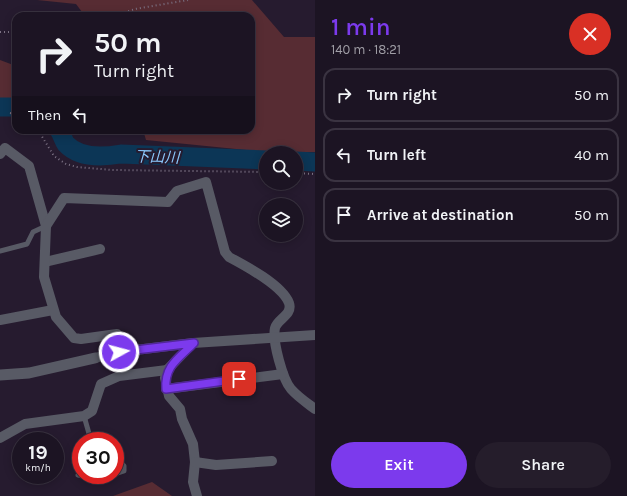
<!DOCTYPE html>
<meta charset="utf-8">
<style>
:root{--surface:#1c1423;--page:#251d2b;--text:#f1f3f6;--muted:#a09ea6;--line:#3a3341;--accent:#7c3aed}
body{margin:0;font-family:Karla,"Noto Sans JP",sans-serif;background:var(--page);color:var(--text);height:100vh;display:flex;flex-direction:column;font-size:15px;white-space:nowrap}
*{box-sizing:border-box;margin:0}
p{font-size:13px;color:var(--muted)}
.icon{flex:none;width:22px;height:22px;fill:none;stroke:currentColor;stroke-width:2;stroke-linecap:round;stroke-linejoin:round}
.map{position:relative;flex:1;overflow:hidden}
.side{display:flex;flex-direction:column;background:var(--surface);width:312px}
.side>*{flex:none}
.hud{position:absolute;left:12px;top:12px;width:243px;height:122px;border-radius:12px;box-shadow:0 2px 10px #0003,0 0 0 1px var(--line);background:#1c1423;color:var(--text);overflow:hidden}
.fabs{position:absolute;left:259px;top:146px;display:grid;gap:8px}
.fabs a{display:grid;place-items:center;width:44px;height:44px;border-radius:50%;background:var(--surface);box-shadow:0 2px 10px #0003,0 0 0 1px var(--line);font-size:20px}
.speed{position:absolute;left:12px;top:432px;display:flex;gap:8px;font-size:20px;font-weight:700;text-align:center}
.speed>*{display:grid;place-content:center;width:52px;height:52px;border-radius:50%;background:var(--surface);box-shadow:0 2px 10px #0003,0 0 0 1px var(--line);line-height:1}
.speed small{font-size:10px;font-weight:400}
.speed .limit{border:6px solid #d22;background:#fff;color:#111}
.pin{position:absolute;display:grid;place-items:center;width:34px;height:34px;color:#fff;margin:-17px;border-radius:8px;box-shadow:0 2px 6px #0006}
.me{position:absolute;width:44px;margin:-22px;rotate:83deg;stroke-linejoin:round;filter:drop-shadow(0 0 3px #0008)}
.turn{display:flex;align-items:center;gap:14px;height:84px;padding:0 16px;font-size:18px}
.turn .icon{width:52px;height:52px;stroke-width:2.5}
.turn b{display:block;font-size:28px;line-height:34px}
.then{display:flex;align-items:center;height:38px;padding:0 16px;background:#0003;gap:8px;font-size:15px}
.round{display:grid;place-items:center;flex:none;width:42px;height:42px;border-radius:21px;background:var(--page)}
.overview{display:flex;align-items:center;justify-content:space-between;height:68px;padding:0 16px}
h1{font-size:24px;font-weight:600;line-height:30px;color:var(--accent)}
.cta{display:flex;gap:8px;margin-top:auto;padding:8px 16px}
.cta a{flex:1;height:46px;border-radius:24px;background:var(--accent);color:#fff;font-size:16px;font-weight:600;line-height:46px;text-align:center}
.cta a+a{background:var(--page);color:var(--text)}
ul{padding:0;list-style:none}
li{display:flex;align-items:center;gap:12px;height:54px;margin:0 8px 6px;padding:0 8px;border:2px solid var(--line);border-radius:12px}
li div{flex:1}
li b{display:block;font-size:15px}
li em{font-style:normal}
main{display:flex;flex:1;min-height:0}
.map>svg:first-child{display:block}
</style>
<main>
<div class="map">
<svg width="315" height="496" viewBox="0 0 315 496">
<rect width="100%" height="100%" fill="#261b2f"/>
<g fill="#572c33">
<path d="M37,0H252L284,37H315V152H267L146,140L143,130H251V16H85L76,4Z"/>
<path d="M0,60L16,66V104L0,110Z"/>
<path d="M152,482L172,496H113Z"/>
</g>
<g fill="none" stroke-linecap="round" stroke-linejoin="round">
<g stroke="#0c3656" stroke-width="19">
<path d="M0,107H16"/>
<path d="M59,130C62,134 63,140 66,144C80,159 104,157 121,154L266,160"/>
<path d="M296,161L315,162"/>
</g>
<g stroke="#7c7284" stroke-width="2" stroke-dasharray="1 3" stroke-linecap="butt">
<path d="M113,16L135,9L188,0"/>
<path d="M0,32H16"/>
<path d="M10,113L16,114"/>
<path d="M38,130L54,156L66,164L77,167L112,170L266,172"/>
<path d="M296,173L315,174"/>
</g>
<g stroke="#585a65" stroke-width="5">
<path d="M0,251L27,244L33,232L46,226"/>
<path d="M84,416L90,437L93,441"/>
<path d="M115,456L124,466V471L115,474"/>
<path d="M78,475L92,478L110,475"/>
</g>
<g stroke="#585a65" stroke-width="10">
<path d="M0,154L5,148L29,166L46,226"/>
<path d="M45,262L100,249"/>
<path d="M0,320L53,310"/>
<path d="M193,343L167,370L165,378L169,396L180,409L182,419L193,444L195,462L193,482L197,496"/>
<path d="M119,352L117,334L81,339L74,338L56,317L44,277L46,226L64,198L168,202L177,191L206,182L225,252L229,257C246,266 282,285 289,303C293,315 277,319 275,328C272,341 283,380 291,389C298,397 307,403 315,409"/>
<path d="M95,358L119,352L193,343L315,335"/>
<path d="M166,389L283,374"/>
<path d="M0,438L25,424L84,416L92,411L101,384L119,376L167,370"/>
<path d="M195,462L216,465L272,461"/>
</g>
<path stroke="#585a65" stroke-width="11" d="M0,375L29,373L95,358"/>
</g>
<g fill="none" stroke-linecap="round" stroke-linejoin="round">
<g stroke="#51269a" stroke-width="10">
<path id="route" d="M119,352L194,343C179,358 164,366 166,389L239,379"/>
</g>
<use href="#route" stroke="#7c3aed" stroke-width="7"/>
</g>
<g text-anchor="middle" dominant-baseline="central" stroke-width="4" stroke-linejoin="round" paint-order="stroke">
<g font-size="15" font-style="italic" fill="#8bc7fb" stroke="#261b2f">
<text transform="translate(157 157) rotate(2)">下山川</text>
</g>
</g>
</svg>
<div class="fabs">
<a><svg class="icon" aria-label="search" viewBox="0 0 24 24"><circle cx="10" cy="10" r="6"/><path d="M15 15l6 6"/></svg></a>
<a><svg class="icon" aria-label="layers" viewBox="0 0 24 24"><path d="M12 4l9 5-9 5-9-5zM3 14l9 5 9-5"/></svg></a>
</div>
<div class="speed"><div>19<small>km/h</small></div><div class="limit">30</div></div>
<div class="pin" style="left:239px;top:379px;background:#d93025"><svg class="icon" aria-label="arrive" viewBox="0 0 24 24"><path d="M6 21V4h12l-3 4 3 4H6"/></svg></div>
<svg class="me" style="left:119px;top:352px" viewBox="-20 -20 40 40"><circle r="17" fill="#7c3aed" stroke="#fff" stroke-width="3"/><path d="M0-11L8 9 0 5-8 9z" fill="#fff"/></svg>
<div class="hud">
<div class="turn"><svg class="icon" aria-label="right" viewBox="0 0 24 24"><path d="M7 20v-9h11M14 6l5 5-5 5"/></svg><div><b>50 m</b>Turn right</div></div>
<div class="then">Then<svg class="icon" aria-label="left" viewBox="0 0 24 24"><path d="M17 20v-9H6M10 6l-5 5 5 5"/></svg></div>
</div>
</div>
<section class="side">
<div class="overview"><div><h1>1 min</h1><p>140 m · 18:21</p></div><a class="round" style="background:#d93025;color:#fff"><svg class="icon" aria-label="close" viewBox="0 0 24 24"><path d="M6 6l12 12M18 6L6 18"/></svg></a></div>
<ul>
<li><svg class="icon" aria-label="right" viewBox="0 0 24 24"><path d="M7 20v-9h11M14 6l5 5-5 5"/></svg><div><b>Turn right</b></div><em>50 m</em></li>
<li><svg class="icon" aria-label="left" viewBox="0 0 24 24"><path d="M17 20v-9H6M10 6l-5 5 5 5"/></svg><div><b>Turn left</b></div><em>40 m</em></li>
<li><svg class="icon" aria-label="arrive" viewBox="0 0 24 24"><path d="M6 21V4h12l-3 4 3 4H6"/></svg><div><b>Arrive at destination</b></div><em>50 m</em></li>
</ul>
<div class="cta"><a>Exit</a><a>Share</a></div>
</section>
</main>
